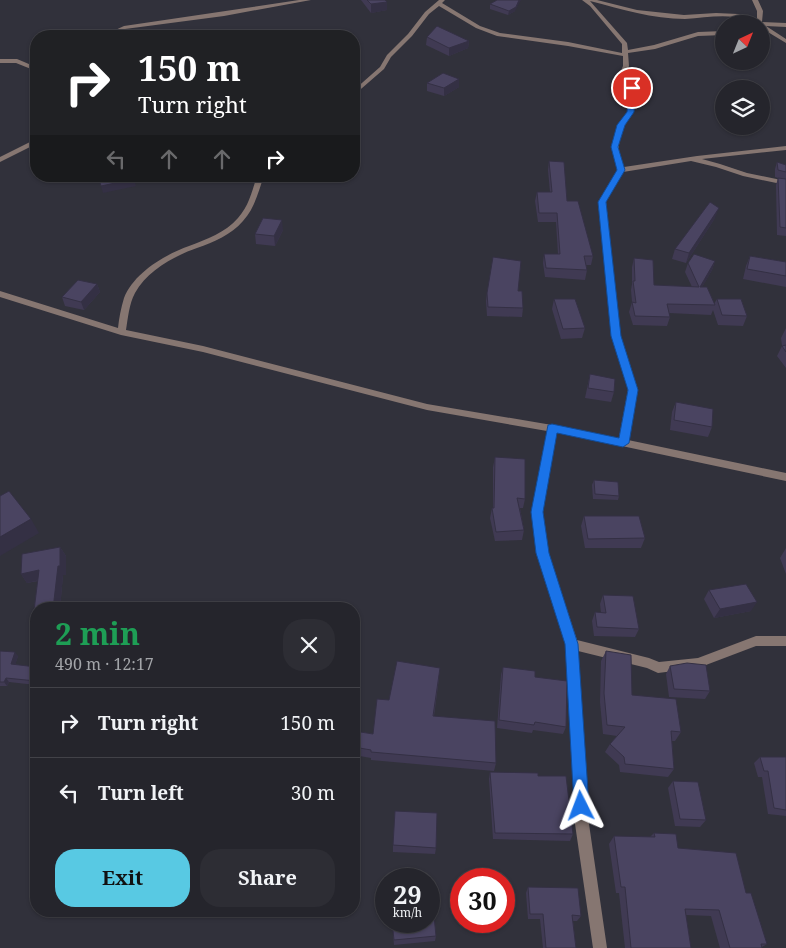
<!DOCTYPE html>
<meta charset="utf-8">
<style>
:root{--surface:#25252c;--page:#2d2d34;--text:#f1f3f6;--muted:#a3a5a9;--line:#424248;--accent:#58c9e3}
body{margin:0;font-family:"Noto Serif",serif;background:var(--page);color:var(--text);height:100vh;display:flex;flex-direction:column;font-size:19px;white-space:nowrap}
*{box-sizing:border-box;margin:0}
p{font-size:16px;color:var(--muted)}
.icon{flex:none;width:28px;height:28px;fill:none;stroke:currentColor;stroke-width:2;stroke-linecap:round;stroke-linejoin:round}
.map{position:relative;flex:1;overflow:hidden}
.details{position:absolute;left:30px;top:602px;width:330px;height:315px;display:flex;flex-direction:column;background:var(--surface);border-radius:20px;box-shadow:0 1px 4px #0004,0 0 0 1px var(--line)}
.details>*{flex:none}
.hud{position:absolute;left:30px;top:30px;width:330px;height:152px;border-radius:20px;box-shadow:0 1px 4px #0004,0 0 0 1px var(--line);background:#202124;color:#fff;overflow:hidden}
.needle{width:32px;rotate:43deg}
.tools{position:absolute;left:715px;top:15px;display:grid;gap:10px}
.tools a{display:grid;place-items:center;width:55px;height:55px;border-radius:50%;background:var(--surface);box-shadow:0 1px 4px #0004,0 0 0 1px var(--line);font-size:25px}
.speed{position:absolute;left:375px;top:868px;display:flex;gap:10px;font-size:25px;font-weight:700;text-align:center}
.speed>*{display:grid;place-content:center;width:65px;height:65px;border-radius:50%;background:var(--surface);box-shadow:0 1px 4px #0004,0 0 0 1px var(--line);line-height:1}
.speed small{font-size:12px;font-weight:400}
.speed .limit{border:8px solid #d22;background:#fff;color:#111}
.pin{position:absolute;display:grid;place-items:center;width:42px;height:42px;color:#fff;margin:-21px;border:2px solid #fff;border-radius:50%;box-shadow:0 1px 5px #0007}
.me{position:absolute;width:55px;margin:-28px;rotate:357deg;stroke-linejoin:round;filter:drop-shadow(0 0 4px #0008)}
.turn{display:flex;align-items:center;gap:18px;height:105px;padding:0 25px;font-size:22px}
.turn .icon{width:65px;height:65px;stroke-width:2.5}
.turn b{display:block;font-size:35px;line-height:42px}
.lanes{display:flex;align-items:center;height:48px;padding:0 25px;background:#0003;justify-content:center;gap:25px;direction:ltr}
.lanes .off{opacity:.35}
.round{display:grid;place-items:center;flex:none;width:52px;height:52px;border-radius:20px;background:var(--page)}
.headline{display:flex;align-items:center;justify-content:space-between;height:85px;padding:0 25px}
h1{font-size:30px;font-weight:700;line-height:38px;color:#1e9e55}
.cta{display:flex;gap:10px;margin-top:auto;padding:10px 25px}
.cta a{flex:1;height:58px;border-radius:20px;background:var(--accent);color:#111;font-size:20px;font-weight:700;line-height:58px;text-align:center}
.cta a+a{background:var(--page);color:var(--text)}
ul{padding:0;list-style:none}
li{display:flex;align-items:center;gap:15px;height:70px;padding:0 25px;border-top:1px solid var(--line)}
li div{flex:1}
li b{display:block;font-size:19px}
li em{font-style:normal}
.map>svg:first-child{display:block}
</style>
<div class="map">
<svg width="786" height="948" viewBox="0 0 786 948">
<rect width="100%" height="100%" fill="#31313b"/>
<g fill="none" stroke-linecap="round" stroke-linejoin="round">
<g fill="#867671" fill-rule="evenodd">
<path d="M299,0H311L224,16L125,29L114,36H108L111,32L124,26Z"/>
<path d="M439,0H445L442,3L480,26L500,33L568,42L622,53V44L590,6L582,0H597L637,10L684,15L716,13L738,14L757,21V11L752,0H758L763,11L762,22L786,23V27L766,26L786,39V43L761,28V24C752,24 744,19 735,17C718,15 702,18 685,19C653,19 621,9 590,1L627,43L628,50L654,45L698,32L724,31V35L698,36L655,49L628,53L629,66L626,73C650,112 624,110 619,145C618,152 622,161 624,167L697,156L786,146V150L702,159L720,164L747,173L786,181V185L743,176L716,167L691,161L623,172L606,202L620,336L638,390L628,440L786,473V481L556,432L542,512L548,553L577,640L649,658L659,662L698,658L756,636H786V646H756L698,668L658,673L647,668L578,651L589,824L607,948H593L575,824L566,644L538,553L532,512L547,431L427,410L203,352L121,335L0,297V291L118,328C119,318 121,308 124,298C134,273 164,255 189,246C207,239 225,233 238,218C249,206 252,191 257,176H264C258,192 255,208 243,221C231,235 214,242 197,248C174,256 147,271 135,293C129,304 128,318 126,330L203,346L427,404L552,425L619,438L628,390L612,336L598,202L618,170L612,147L618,125L628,112L630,102L629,88L620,73L623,66V56L568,46L497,36L476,28L439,6L429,14L412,36L391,57L384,69L354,95V90L380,67L387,55L408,34L425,12Z"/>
<path d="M0,59H17L36,67V71L16,63H0Z"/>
<path d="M36,139V144L0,162V157Z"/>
</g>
</g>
<g fill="#403a53">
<path d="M361,0H385L387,10L371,13Z"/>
<path d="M490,4L515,11L508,15L490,9Z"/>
<path d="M427,37L469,41L468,48L449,56L426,45Z"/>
<path d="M459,79V87L444,96L427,91V83Z"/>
<path d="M549,161L593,256L591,265H586L587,270L585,280L545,277L543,263L544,254H558L556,222H538L535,201L537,192H550L548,170Z"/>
<path d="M777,162L786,165V236L777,235L776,185L778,178L775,177V169Z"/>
<path d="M715,218L686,263L672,259L675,249Z"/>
<path d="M283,230L275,246L256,244L255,234Z"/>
<path d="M750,256L786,262V287L743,279L746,266Z"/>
<path d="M634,258L654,285L692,287L685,272L688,263L715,261L712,270L702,287L714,304L717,299L747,316L743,326L718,325L713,310L711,315L669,313L670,317L667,326L633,325L629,312L632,302L631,290L632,284V267Z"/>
<path d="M97,284L100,292L84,310L65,306L62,297Z"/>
<path d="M518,291L523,308L522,317L487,316L486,301L487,293Z"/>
<path d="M554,299L585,328L582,338L561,339L552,309Z"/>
<path d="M786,328V368L777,356L782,346L781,338Z"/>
<path d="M590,374L614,392L611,402L585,398Z"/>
<path d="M676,402L712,427L708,437L670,430L672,412Z"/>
<path d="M495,457L525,499L523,508H520L524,530L522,540L495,541L490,518L492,508H493V467Z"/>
<path d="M594,480L619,496L618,500L593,499L592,485Z"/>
<path d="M584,516L645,538L641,548H585L581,526Z"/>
<path d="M60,547L66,556V575H63L60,609H36V624L33,619L38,581L27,583L21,574Z"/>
<path d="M786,548V574L780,558Z"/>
<path d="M709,590L751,611L714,618L704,599Z"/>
<path d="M603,595L639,629L635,637L594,636L592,621L595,612L601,613L600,604Z"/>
<path d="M0,651L18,656L15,665L36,667V685L9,682L7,686H0Z"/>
<path d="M606,651L632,695L681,732L675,741H672L674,769L668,777L620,772L619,765L605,752L610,744L617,736L603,734L600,702L601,661Z"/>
<path d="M670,666L710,691L705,699L669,697L666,674Z"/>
<path d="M503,667L535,677L566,727L563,734L533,730L532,733L497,728L501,675Z"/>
<path d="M439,678L434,716L496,763L494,771L371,760V758L354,755V731L373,734L389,700Z"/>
<path d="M760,757H786V816L768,814L762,777H758L754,763Z"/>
<path d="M490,772L573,834L570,841L493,839L489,779Z"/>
<path d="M673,781L706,820L700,827L675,826L668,788Z"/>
<path d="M654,833L678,848L746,893L767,944L762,947V948H720L711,916L686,915L691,948H625L619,893H616L609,844L614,836L650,837Z"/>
<path d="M393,845L436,848L435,854L393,852Z"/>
<path d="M528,887L581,916L577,921H573L576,948H543L540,919H528L526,893Z"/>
<path d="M392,921H429L436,936L435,941L394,945Z"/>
</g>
<g fill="#343044">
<path d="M519,0H521L515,11L508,15L509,11Z"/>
<path d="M387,2V10L371,13V4Z"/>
<path d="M469,41L468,48L449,56V48Z"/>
<path d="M459,79V87L444,96V88Z"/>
<path d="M134,179L136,186L103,193L101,186Z"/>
<path d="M719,208L715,218L686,263L689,253Z"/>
<path d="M282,220L283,230L275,246L274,236Z"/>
<path d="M715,261L712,270L697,296L700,287Z"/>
<path d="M97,284L100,292L84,310L81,302Z"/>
<path d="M31,519L39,533L0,556V537Z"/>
<path d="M60,547L66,556V575H63L60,609H53Z"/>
<path d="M39,570L44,579L27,583L21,574Z"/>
<path d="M757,602L751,611L714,618L720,609Z"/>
<path d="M15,652L18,656L14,669L11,664Z"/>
<path d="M6,678L9,682L7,686L4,682Z"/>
</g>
<g fill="#4a4461" stroke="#343044">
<path d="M367,0H385L387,2L371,4Z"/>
<path d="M497,0H519L516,7L509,11L490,4Z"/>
<path d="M437,26L469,41L449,48L427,37Z"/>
<path d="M443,73L459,79L444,88L427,83Z"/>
<path d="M549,161L564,162L567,201H578L593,256H584L587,270L546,268L544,254H560L557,213H539L537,192H552Z"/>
<path d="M777,162L786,165V172L778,170Z"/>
<path d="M98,176H133L134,179L101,186Z"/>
<path d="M778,178L786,179V228L780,227Z"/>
<path d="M710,202L719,208L689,253L675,249Z"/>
<path d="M263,218L282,220L274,236L255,234Z"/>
<path d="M694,254L715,261L700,287H707L715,305L667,304L670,317L635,316L632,302L636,303L633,281H635L634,258L653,260L654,285L699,287L688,263Z"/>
<path d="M750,256L786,262V276L747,269Z"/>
<path d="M493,257L521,261L518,291H522L523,308L488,307L487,293Z"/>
<path d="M78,280L97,284L81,302L62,297Z"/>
<path d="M554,299H575L585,328L563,329Z"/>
<path d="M717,299H741L747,316L722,315Z"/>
<path d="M786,345V352L782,346Z"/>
<path d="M590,374L615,379L614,392L588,388Z"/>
<path d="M676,402L713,409L712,427L674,420Z"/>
<path d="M495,457L525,459V499L517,498L524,530L496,532L492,508H494Z"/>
<path d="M594,480L618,482L619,496L595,494Z"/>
<path d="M9,491L31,519L0,537V496Z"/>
<path d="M584,516H639L645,538L588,539Z"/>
<path d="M60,547V566H58L53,609H36V618L33,619L39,570L21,574L22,554Z"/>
<path d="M746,584L757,602L720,609L709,590Z"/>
<path d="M603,595L633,596L639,629L597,627L595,612L606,613Z"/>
<path d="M0,651L15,652L11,664L36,667V681L6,678L4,682H0Z"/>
<path d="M606,651L631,655L632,695L676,699L681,732L671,731L674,769L625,764L624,757L610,744L625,727L607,725L604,693Z"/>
<path d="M397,661L440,668L433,716L495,721L496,763L371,752V750L354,747V731L373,734L377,699L389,700Z"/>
<path d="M687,663L706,665L710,691L674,689L670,666Z"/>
<path d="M503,667L535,671V677L567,681L566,727L535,722L534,725L499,720Z"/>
<path d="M760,757H786V810L774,808L768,771H764Z"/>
<path d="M490,772L538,773V776H566L573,834L495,833Z"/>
<path d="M673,781L698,782L706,820L680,819Z"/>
<path d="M395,811L437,813L436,848L393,845Z"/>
<path d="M654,833L676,834L678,848L736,853L746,893H751L767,944H761L762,948H730L719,910L685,909L691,948H631L625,887H621L614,836L655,837Z"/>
<path d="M528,887L578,888L581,916L572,915L576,948H546L543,914H530Z"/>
<path d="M429,916H434L436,936L394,940L392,921H429Z"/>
</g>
<path fill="#1a73e8" stroke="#114b97" d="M632,86L636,88L634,112L625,125L618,147L625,170L606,202L621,336L638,390L629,443L623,447L557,433L543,512L549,553L578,644L589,806L587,812L581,814L576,812L574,806L565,644L536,553L531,512L548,425L552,424L619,438L628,390L611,336L598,202L617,170L611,147L617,125L627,112L629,88Z"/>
</svg>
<div class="tools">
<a><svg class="needle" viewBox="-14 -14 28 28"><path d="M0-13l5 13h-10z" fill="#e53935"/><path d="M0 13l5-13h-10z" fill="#a3a5a9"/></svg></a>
<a><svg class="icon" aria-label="layers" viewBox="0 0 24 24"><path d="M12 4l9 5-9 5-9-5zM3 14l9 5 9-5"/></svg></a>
</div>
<div class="speed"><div>29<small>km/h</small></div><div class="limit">30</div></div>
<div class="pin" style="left:632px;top:88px;background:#d93025"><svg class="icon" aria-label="arrive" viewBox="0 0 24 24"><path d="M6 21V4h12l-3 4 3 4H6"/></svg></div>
<svg class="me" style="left:581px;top:806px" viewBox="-20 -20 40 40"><path d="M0-17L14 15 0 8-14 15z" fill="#1a73e8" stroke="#fff" stroke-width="4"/></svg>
<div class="hud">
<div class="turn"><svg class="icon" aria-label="right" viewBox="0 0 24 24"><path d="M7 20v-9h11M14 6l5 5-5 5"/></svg><div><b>150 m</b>Turn right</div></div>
<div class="lanes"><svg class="icon off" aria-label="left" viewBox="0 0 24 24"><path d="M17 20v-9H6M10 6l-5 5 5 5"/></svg><svg class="icon off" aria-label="ahead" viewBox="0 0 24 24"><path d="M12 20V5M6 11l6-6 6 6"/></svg><svg class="icon off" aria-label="ahead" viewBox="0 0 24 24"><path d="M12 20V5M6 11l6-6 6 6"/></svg><svg class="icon" aria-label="right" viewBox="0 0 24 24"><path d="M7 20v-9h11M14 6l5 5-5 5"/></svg></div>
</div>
<section class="details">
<div class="headline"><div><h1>2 min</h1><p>490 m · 12:17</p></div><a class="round"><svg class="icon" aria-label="close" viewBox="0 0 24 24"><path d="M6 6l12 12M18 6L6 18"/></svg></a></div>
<ul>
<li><svg class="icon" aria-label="right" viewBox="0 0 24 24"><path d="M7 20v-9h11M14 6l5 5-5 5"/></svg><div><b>Turn right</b></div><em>150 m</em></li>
<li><svg class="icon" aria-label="left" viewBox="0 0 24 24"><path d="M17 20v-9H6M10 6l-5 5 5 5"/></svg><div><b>Turn left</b></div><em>30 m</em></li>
</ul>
<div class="cta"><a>Exit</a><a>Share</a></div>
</section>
</div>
